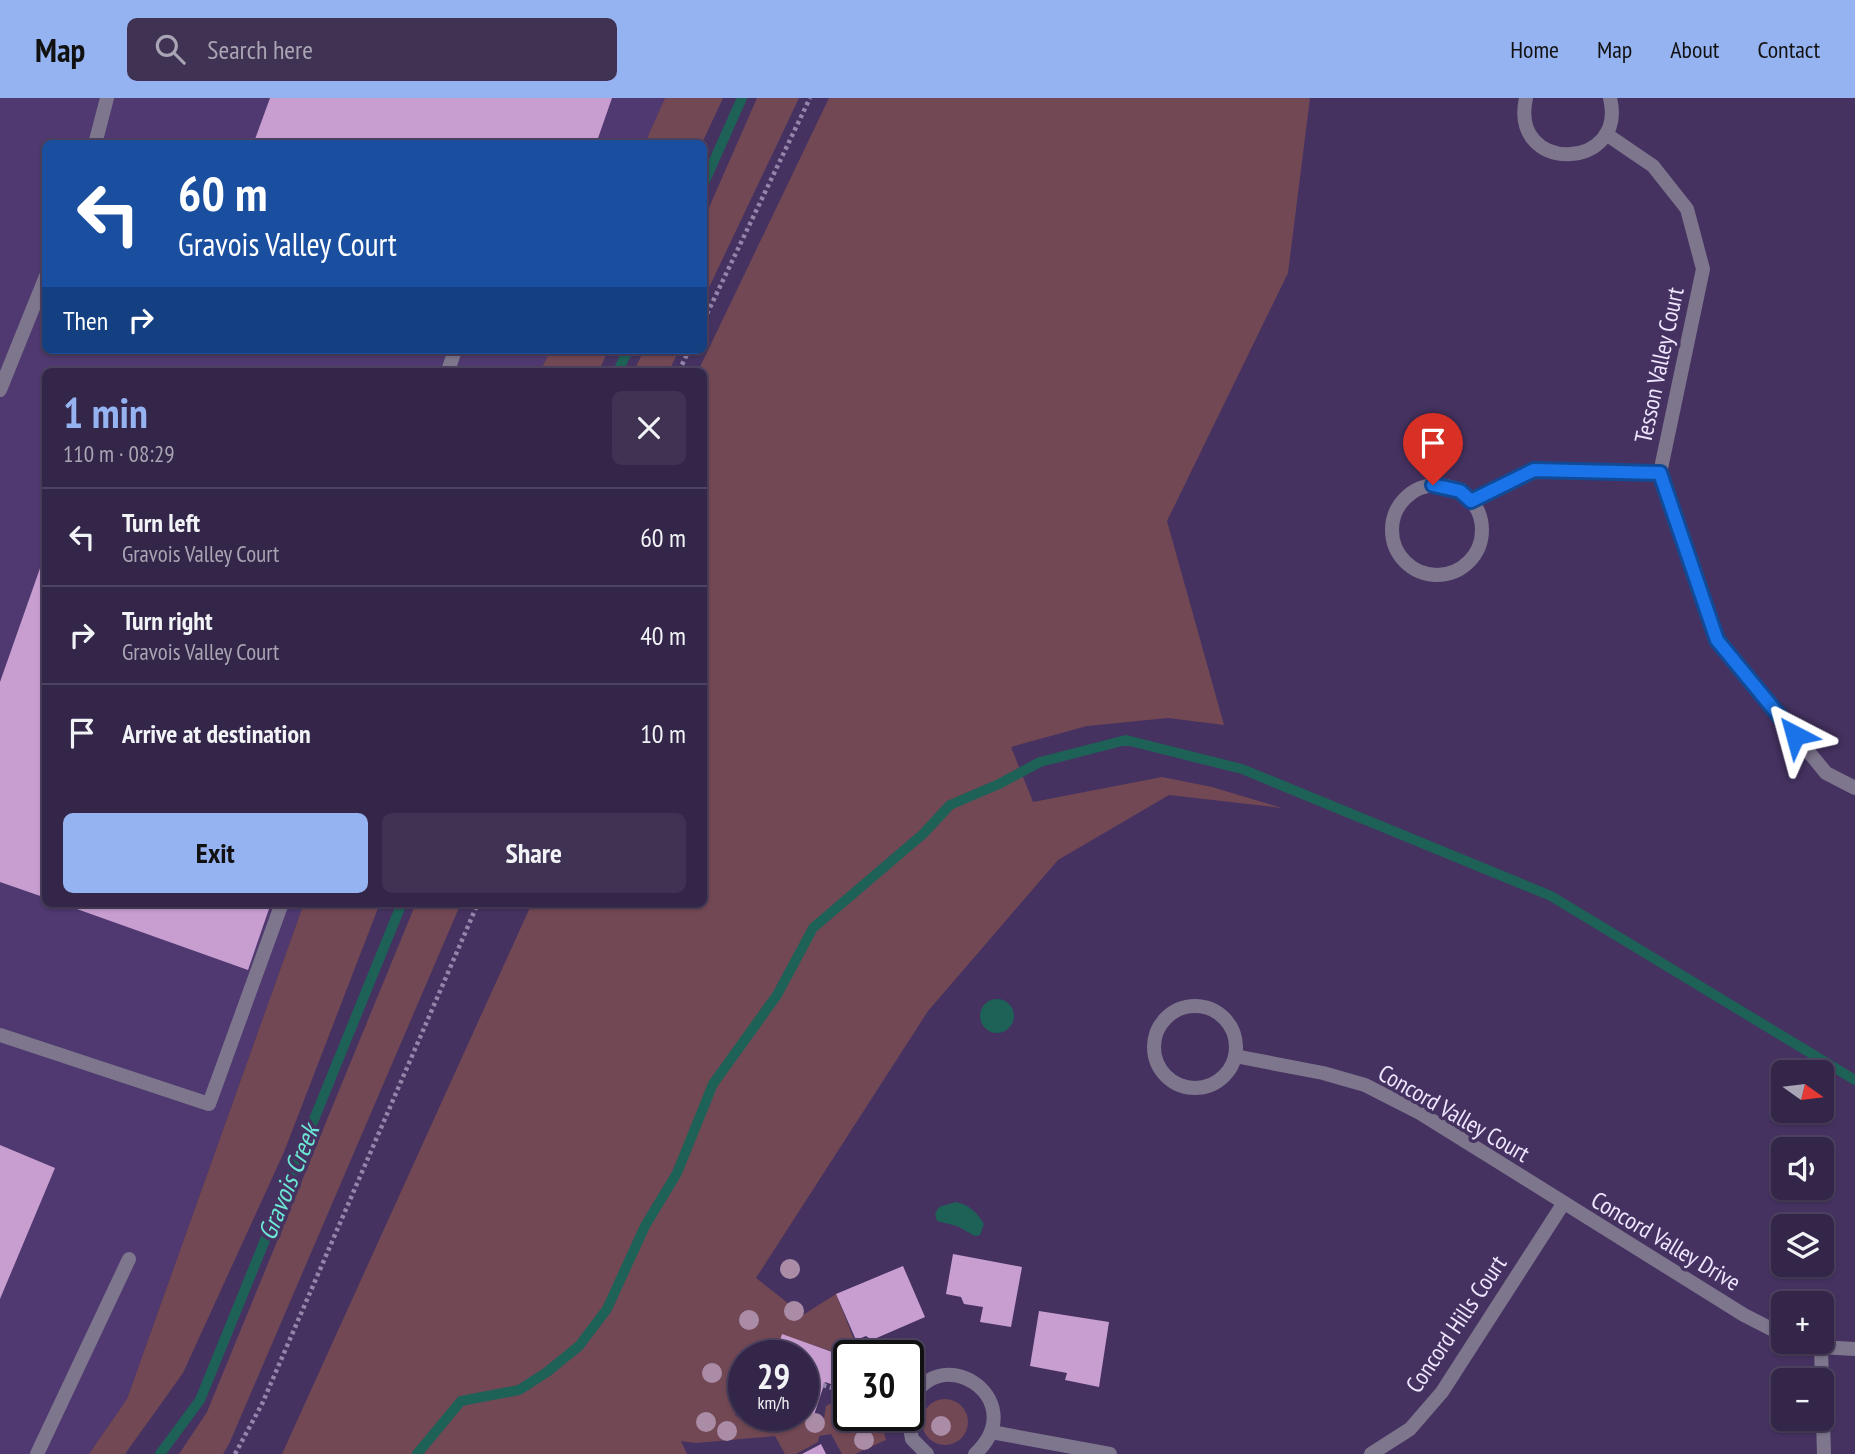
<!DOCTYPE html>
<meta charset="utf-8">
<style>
:root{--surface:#342649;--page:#3f3253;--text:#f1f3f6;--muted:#a9a5b4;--line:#4e4361;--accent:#95b2f1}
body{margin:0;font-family:"PT Sans Narrow",sans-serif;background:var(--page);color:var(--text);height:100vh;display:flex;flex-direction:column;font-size:26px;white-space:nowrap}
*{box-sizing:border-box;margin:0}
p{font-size:23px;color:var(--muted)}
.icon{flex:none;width:38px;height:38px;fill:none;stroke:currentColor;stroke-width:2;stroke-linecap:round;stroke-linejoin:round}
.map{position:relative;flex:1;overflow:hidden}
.sheet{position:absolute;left:42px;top:270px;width:665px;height:539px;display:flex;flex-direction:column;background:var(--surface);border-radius:10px;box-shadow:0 2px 5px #0004,0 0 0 2px var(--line)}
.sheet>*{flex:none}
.top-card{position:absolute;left:42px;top:42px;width:665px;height:214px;border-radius:10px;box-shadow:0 2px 5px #0004,0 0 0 2px var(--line);background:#1a4fa0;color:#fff;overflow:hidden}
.needle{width:46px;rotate:104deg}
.buttons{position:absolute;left:1771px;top:962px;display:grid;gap:14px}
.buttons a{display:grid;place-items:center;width:63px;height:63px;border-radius:10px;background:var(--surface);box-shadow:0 2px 5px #0004,0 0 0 2px var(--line);font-size:35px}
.speed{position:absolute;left:728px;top:1242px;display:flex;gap:14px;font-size:35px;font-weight:700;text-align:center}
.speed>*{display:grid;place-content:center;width:91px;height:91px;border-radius:50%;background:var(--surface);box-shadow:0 2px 5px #0004,0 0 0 2px var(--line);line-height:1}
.speed small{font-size:18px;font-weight:400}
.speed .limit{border:4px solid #111;border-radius:10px;background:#fff;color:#111}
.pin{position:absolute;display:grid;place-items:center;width:60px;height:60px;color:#fff;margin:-72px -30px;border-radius:50% 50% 50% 0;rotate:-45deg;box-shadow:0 0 7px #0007}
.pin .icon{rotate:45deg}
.me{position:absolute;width:77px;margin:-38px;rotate:321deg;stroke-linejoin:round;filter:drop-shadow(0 0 5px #0008)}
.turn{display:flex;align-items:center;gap:24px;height:147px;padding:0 21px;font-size:32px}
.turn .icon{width:91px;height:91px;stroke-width:2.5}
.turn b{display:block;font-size:49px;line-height:60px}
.then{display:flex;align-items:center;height:66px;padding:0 21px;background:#0003;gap:14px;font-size:26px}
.round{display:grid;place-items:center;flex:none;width:74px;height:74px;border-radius:10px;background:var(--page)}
.overview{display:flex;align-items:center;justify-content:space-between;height:119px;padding:0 21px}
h1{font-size:42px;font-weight:600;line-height:52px;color:var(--accent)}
.button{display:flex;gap:14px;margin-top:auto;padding:14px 21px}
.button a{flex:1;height:80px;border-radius:10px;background:var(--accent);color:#111;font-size:28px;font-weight:600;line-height:80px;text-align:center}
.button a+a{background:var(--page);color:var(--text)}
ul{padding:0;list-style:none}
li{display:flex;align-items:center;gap:21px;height:98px;padding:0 21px;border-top:2px solid var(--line)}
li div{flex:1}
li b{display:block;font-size:26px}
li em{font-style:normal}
header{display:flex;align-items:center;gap:42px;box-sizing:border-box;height:98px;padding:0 35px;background:var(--accent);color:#111}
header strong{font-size:33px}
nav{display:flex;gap:38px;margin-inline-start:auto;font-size:24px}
.search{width:490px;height:63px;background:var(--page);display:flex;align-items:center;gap:18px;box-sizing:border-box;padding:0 24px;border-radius:10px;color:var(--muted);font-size:26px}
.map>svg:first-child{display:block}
</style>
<header>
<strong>Map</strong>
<div class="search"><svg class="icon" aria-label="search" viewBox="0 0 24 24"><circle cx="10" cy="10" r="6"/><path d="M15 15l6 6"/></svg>Search here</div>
<nav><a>Home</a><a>Map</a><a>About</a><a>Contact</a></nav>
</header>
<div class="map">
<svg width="1855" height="1356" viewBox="0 0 1855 1356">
<rect width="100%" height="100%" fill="#453261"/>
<path fill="#4f3970" d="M0,0H665L645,45L46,46V252H551L540,273H46V805H304L127,1301L89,1356H0Z"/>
<g fill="#724854">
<path d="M665,0H723L702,45H645Z"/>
<path d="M757,0H799L704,200V121Z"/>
<path d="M829,0H1310L1288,175L1167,423L1224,627L1168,620L1087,628L1011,649L1033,704L1162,679L1212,689L1282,710L1169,697L1058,762L928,913L756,1180L803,1217L836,1196L857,1249L905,1242L913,1257L915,1272L908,1276V1258H860L837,1250L834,1254L782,1237L778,1249L762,1244L757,1258H744V1308L737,1307L735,1317C750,1331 790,1312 810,1319L812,1331L817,1332L823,1326L826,1308L839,1301V1295L849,1299V1318H885L879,1334H884L886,1342L855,1356H842L831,1336L819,1338L818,1344L796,1356H785L775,1338L696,1345L681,1343L687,1356H282L532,805H704V273H698Z"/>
<path d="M551,252H608L599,273H540Z"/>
<path d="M644,252H679L669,273H634Z"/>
<path d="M304,805H380L284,1054L183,1275L125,1356H89L127,1301Z"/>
<path d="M416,805H461L229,1346L223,1356H179L207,1314Z"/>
<circle cx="945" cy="1324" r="23"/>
</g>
<g fill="#1e6157">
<circle cx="997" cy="918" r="17"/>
<path d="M956,1104C969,1107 977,1114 984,1126L980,1137L975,1138L957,1128L937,1123L935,1116L939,1109Z"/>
</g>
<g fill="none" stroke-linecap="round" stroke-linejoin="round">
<g stroke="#1e6157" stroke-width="10">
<path d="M704,85L742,0"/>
<path d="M618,273L628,252"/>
<path d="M160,1356L200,1302L402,805"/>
<path d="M417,1356L461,1303L519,1292L547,1274L579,1248L607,1211L645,1128L677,1075L713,986L777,897L813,830L923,736L950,707L999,686L1040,664L1126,642L1242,671L1551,798L1855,982"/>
</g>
</g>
<g fill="#c89ed1">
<path d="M270,0H612L596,46H258L254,44Z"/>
<path d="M45,456H46V800L0,784V584Z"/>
<path d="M60,805H271L248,872Z"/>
<path d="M0,1047L55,1070L0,1201Z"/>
<path d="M953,1156L1022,1169L1011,1229L980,1224L983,1209L964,1206L961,1199L946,1196Z"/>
<path d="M903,1168L925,1219L872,1242L866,1238L856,1242L836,1196Z"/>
<path d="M1039,1213L1109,1224L1099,1289L1065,1282L1067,1275L1030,1268Z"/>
<path d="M782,1236L849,1260L845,1291L825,1284L813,1320L803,1316V1258H757L762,1244L778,1249Z"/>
<path d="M821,1346L826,1356H802Z"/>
</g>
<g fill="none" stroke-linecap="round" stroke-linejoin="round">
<g stroke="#9486aa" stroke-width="4.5" stroke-dasharray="3.5 3.5" stroke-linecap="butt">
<path d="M704,222L810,0"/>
<path d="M679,273L689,252"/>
<path d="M823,1287L849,1295"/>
<path d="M235,1356L262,1306L478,805"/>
</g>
<g stroke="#7e768d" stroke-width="14">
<path d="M448,273L455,252"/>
<path d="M0,937L209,1006L282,805"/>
<path d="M37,1356L129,1161"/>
</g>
<g stroke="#7e768d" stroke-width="14">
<path d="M1526,0C1509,77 1628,73 1610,0"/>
<path d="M1606,36L1653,68L1687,111L1703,171L1660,375L1717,542L1826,675L1855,690"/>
<path d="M95,46L107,0"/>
<path d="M0,292L46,178"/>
<circle cx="1437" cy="432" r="45"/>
<path d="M1471,403L1534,372L1660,375"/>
<circle cx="1195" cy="949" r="41"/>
<path d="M1235,958L1323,975L1365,987L1420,1015L1744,1217L1783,1237"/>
<path d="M1806,1244L1821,1249L1855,1251"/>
<path d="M1821,1249L1822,1283"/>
<path d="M1822,1290L1824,1356"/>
<path d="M908,1311C933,1236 1035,1300 975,1356"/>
<path d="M908,1318L912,1341L927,1356"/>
<path d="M991,1334L1110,1356"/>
<path d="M1371,1356L1410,1331L1442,1294L1563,1106"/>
</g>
</g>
<g fill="#ab8ca7">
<circle cx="790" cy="1171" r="10"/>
<circle cx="794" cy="1213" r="10"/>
<circle cx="749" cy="1222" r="10"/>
<circle cx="712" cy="1275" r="10"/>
<circle cx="706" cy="1324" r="10"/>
<circle cx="815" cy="1325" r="10"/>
<circle cx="941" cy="1328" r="10"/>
<circle cx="727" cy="1333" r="10"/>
<circle cx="864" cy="1342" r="10"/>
</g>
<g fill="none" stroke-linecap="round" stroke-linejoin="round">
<g stroke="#114b97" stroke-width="18">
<path id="route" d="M1433,387L1460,393L1471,403L1534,372L1660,375L1717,542L1795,637"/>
</g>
<use href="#route" stroke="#1a73e8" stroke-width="12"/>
</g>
<g text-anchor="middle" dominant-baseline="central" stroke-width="7" stroke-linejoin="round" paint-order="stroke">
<g font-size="24" fill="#eee6fe" stroke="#453261">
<text transform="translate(1659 267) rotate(-78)">Tesson Valley Court</text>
<text transform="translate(1454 1015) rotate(30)">Concord Valley Court</text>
<text transform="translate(1666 1143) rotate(31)">Concord Valley Drive</text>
<text transform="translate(1456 1226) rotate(-56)">Concord Hills Court</text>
</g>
<g font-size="26" font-style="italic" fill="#6be8d3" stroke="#453261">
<text transform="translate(288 1084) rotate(-68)">Gravois Creek</text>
</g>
</g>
</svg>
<div class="buttons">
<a><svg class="needle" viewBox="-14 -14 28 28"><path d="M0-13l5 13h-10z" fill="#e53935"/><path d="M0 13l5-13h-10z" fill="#a9a5b4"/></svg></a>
<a><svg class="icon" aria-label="sound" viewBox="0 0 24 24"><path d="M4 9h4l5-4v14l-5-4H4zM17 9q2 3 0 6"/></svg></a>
<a><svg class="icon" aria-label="layers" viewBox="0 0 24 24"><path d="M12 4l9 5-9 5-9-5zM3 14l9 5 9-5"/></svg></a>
<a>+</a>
<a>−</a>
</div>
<div class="speed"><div>29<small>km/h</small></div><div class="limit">30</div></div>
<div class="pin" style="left:1433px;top:387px;background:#d93025"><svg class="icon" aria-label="arrive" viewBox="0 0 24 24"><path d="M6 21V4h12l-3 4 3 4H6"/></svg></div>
<svg class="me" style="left:1795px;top:637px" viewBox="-20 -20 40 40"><path d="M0-17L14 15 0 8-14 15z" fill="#1a73e8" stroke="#fff" stroke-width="4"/></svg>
<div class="top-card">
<div class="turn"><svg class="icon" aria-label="left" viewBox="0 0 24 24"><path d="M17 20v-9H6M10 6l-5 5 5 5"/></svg><div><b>60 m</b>Gravois Valley Court</div></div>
<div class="then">Then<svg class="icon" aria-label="right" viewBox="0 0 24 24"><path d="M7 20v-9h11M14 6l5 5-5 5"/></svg></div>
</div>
<section class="sheet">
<div class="overview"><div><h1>1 min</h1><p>110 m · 08:29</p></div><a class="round"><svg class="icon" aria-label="close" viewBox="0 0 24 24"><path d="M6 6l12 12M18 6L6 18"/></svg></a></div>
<ul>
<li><svg class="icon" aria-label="left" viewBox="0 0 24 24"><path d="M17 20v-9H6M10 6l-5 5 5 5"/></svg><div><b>Turn left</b><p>Gravois Valley Court</p></div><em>60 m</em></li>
<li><svg class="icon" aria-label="right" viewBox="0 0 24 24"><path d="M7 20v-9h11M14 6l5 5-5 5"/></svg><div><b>Turn right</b><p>Gravois Valley Court</p></div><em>40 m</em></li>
<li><svg class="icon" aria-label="arrive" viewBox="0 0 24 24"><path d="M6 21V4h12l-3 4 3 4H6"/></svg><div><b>Arrive at destination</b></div><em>10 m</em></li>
</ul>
<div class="button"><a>Exit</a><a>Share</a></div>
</section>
</div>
